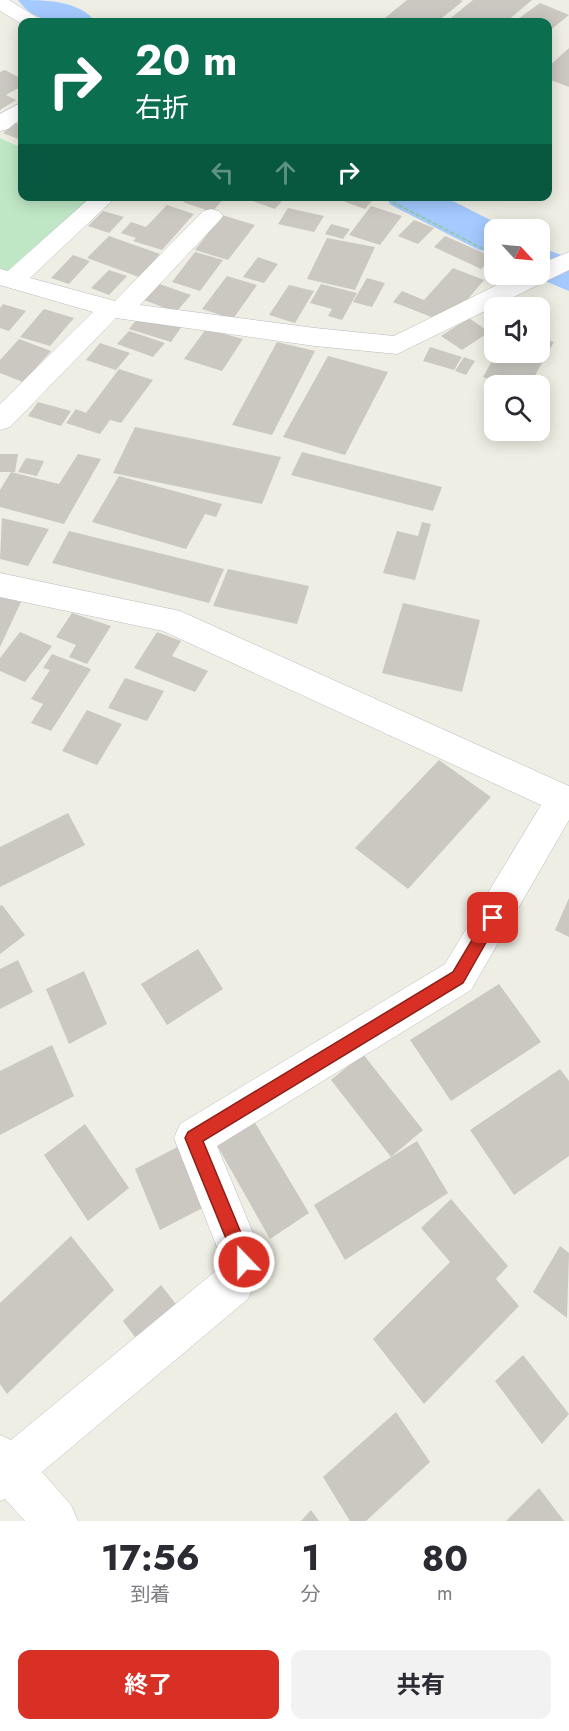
<!DOCTYPE html>
<html lang="ja">
<meta charset="utf-8">
<style>
:root{--surface:#fff;--page:#f2f2f3;--text:#2b2b33;--muted:#7c7c81;--accent:#d93025}
body{margin:0;font-family:Jost,"Noto Sans JP",sans-serif;background:var(--page);color:var(--text);height:100vh;display:flex;flex-direction:column;font-size:22px;white-space:nowrap}
*{box-sizing:border-box;margin:0}
p{font-size:20px;color:var(--muted)}
.icon{flex:none;width:33px;height:33px;fill:none;stroke:currentColor;stroke-width:2;stroke-linecap:round;stroke-linejoin:round}
.map{position:relative;height:1521px;overflow:hidden}
.details{display:flex;flex-direction:column;background:var(--surface);flex:1}
.details>*{flex:none}
.top-card{position:absolute;left:18px;top:18px;width:534px;height:183px;border-radius:12px;box-shadow:0 3px 15px #0003;background:#0b6e4f;color:#fff;overflow:hidden}
.needle{width:39px;rotate:116deg}
.fabs{position:absolute;left:484px;top:219px;display:grid;gap:12px}
.fabs a{display:grid;place-items:center;width:66px;height:66px;border-radius:12px;background:var(--surface);box-shadow:0 3px 15px #0003;font-size:30px}
.pin{position:absolute;display:grid;place-items:center;width:51px;height:51px;color:#fff;margin:-26px;border-radius:12px;box-shadow:0 3px 9px #0006}
.me{position:absolute;width:66px;margin:-33px;rotate:338deg;stroke-linejoin:round;filter:drop-shadow(0 0 4px #0008)}
.turn{display:flex;align-items:center;gap:21px;height:126px;padding:0 18px;font-size:27px}
.turn .icon{width:78px;height:78px;stroke-width:2.5}
.turn b{display:block;font-size:42px;line-height:51px}
.lanes{display:flex;align-items:center;height:57px;padding:0 18px;background:#0003;justify-content:center;gap:30px;direction:ltr}
.lanes .off{opacity:.35}
.eta{display:flex;justify-content:space-evenly;align-items:center;height:102px;text-align:center}
.eta b{font-size:36px;font-weight:700;line-height:42px}
.button{display:flex;gap:12px;margin-top:auto;padding:12px 18px}
.button a{flex:1;height:69px;border-radius:12px;background:var(--accent);color:#fff;font-size:24px;font-weight:700;line-height:69px;text-align:center}
.button a+a{background:var(--page);color:var(--text)}
.map>svg:first-child{display:block}
</style>
<div class="map">
<svg width="569" height="1521" viewBox="0 0 569 1521">
<rect width="100%" height="100%" fill="#efeee4"/>
<path fill="#bfe7c5" d="M0,138L22,148V196L91,197L9,273L0,270Z"/>
<g fill="none" stroke-linecap="round" stroke-linejoin="round">
<g fill="#a4caff" fill-rule="evenodd">
<path d="M18,0C46,0 78,0 96,22C69,25 35,25 18,0Z"/>
<path d="M385,196H443L510,230H495V254L479,250L391,205Z"/>
<path d="M540,247L569,258V291L528,274H540Z"/>
</g>
</g>
<g fill="#cac8c1">
<path d="M407,0H460L463,1L437,22H380Z"/>
<path d="M473,0H532L506,22H446Z"/>
<path d="M540,3L569,15L548,32V22H514Z"/>
<path d="M569,48V87L548,79V67Z"/>
<path d="M5,70L22,79V86L6,95L16,100L0,110V72Z"/>
<path d="M15,123L22,125L21,140L3,133Z"/>
<path d="M189,196H226L212,212L183,202Z"/>
<path d="M238,196H286L275,209Z"/>
<path d="M329,196H376L365,209Z"/>
<path d="M167,205L194,214L162,250L133,241L136,238L121,233L131,222L146,227Z"/>
<path d="M371,206L402,216L380,245L349,235Z"/>
<path d="M288,208L324,216L314,232L278,224Z"/>
<path d="M103,211L124,217L109,233L88,226Z"/>
<path d="M222,215L255,225L228,260L195,250Z"/>
<path d="M414,220L434,228L418,244L398,236Z"/>
<path d="M331,224L350,229L343,239L325,234Z"/>
<path d="M109,236L160,254L139,277L87,258Z"/>
<path d="M445,236L493,257L481,269L434,247Z"/>
<path d="M327,238L375,247L355,290L307,279Z"/>
<path d="M195,252L223,260L200,291L172,282Z"/>
<path d="M73,255L90,261L69,284L51,278Z"/>
<path d="M258,257L278,264L264,283L243,277Z"/>
<path d="M453,268L484,280L456,313L439,320L393,302L402,291L424,300Z"/>
<path d="M109,270L127,276L109,295L91,288Z"/>
<path d="M227,276L257,285L233,319L202,309Z"/>
<path d="M367,278L385,283L372,307L353,302Z"/>
<path d="M151,281L191,295L176,312L136,297Z"/>
<path d="M321,284L357,293L342,320L328,316L332,309L310,303Z"/>
<path d="M289,285L314,291L295,323L269,315Z"/>
<path d="M3,304L26,311L9,331L0,328V308Z"/>
<path d="M44,309L74,318L50,346L20,337Z"/>
<path d="M141,314L182,326L171,342L129,329Z"/>
<path d="M469,318L489,332L462,350L441,336Z"/>
<path d="M206,329L243,339L222,371L184,359Z"/>
<path d="M129,331L165,343L153,357L117,344Z"/>
<path d="M540,338L554,342L529,386H508L483,377L497,352H540Z"/>
<path d="M19,339L51,351L23,382L0,373V360Z"/>
<path d="M277,342L315,351L272,435L232,425Z"/>
<path d="M100,343L130,353L116,370L86,360Z"/>
<path d="M430,347L462,357L454,370L423,361Z"/>
<path d="M328,356L388,372L345,455L283,437Z"/>
<path d="M464,357L475,361L466,375L455,371Z"/>
<path d="M119,369L153,380L121,423L110,420L100,434L66,423L76,409L86,413Z"/>
<path d="M38,402L71,411L61,426L28,416Z"/>
<path d="M135,427L281,457L262,504L113,473Z"/>
<path d="M302,452L442,487L433,511L291,475Z"/>
<path d="M0,454H18L15,472H0Z"/>
<path d="M78,454L101,459L64,524L0,507V490L11,472L59,484Z"/>
<path d="M26,458L44,461L37,476L18,472Z"/>
<path d="M119,476L222,504L216,517L205,514L186,549L92,522Z"/>
<path d="M2,518L49,529L28,566L0,559Z"/>
<path d="M422,522L431,524L415,580L383,573L397,531L418,536Z"/>
<path d="M69,531L224,569L209,603L52,563Z"/>
<path d="M228,569L309,586L297,624L213,606Z"/>
<path d="M0,597L21,602L0,647Z"/>
<path d="M403,603L480,620L462,692L382,673Z"/>
<path d="M72,613L111,626L87,664L69,657L76,645L56,637Z"/>
<path d="M20,632L52,646L25,682L0,671V658Z"/>
<path d="M157,632L181,641L172,656L208,671L195,692L134,668Z"/>
<path d="M52,654L91,669L51,731L31,723L43,704L31,699L50,670L43,668Z"/>
<path d="M125,678L164,691L147,721L108,708Z"/>
<path d="M87,710L122,724L97,765L62,751Z"/>
<path d="M439,760L491,797L408,889L355,848Z"/>
<path d="M68,813L85,845L0,887V847Z"/>
<path d="M569,898V937L555,930Z"/>
<path d="M2,905L25,935L0,954V906Z"/>
<path d="M198,949L223,989L167,1025L141,984Z"/>
<path d="M18,960L33,992L0,1009V969Z"/>
<path d="M84,971L107,1024L69,1044L46,989Z"/>
<path d="M499,984L541,1042L451,1101L410,1040Z"/>
<path d="M52,1045L74,1096L0,1135V1071Z"/>
<path d="M363,1054L423,1130L391,1157L331,1080Z"/>
<path d="M560,1069L569,1081V1156L514,1195L470,1130Z"/>
<path d="M251,1116L309,1213L270,1239L214,1140Z"/>
<path d="M85,1124L129,1188L88,1221L44,1155Z"/>
<path d="M417,1141L448,1193L345,1260L314,1205Z"/>
<path d="M187,1142L214,1202L160,1230L135,1169Z"/>
<path d="M451,1199L508,1266L496,1279L519,1306L424,1404L373,1339L450,1262L421,1228Z"/>
<path d="M71,1236L114,1290L7,1394L0,1384V1303Z"/>
<path d="M560,1246L569,1253L567,1318L533,1292Z"/>
<path d="M161,1285L179,1308L141,1345L123,1321Z"/>
<path d="M523,1355L569,1414L542,1444L495,1381Z"/>
<path d="M396,1412L430,1462L366,1521H350L323,1477Z"/>
<path d="M539,1488L564,1521H506Z"/>
<path d="M311,1510L319,1521H301Z"/>
</g>
<g fill="none" stroke-linecap="round" stroke-linejoin="round">
<g stroke="#b9bbc0" stroke-width="1">
<g id="street">
<path d="M0,0H9L44,22L22,24L0,11Z"/>
<path d="M22,102V118L8,129L0,131V114Z"/>
<path d="M92,196H117L30,278L115,301L203,211L211,209L219,211L223,216L219,221L140,305L315,328L394,336L519,274H540V264L569,252V270L397,354L315,346L116,318L10,427L0,430V404L93,312L0,285V269L8,271Z"/>
<path d="M0,573L180,611L569,786V820L471,990L217,1146L265,1262L248,1299L42,1472L71,1505L78,1521H25L5,1499L0,1501V1435L11,1440L218,1269L222,1260L174,1138L180,1124L445,964L541,805L163,631L0,597Z"/>
</g>
</g>
<path stroke="#97c6ab" stroke-width="2" stroke-dasharray="4.5 2" stroke-linecap="butt" d="M381,196L495,255"/>
<use href="#street" fill="#fff" fill-rule="evenodd"/>
</g>
<path fill="#d93025" stroke="#8d1f18" stroke-width="1.5" d="M493,911L500,918L463,983L203,1141L253,1262L250,1268L244,1271L238,1268L185,1138L188,1132L453,972L488,913Z"/>
</svg>
<div class="fabs">
<a><svg class="needle" viewBox="-14 -14 28 28"><path d="M0-13l5 13h-10z" fill="#e53935"/><path d="M0 13l5-13h-10z" fill="#7c7c81"/></svg></a>
<a><svg class="icon" aria-label="sound" viewBox="0 0 24 24"><path d="M4 9h4l5-4v14l-5-4H4zM17 9q2 3 0 6"/></svg></a>
<a><svg class="icon" aria-label="search" viewBox="0 0 24 24"><circle cx="10" cy="10" r="6"/><path d="M15 15l6 6"/></svg></a>
</div>
<div class="pin" style="left:493px;top:918px;background:#d93025"><svg class="icon" aria-label="arrive" viewBox="0 0 24 24"><path d="M6 21V4h12l-3 4 3 4H6"/></svg></div>
<svg class="me" style="left:244px;top:1262px" viewBox="-20 -20 40 40"><circle r="17" fill="#d93025" stroke="#fff" stroke-width="3"/><path d="M0-11L8 9 0 5-8 9z" fill="#fff"/></svg>
<div class="top-card">
<div class="turn"><svg class="icon" aria-label="right" viewBox="0 0 24 24"><path d="M7 20v-9h11M14 6l5 5-5 5"/></svg><div><b>20 m</b>右折</div></div>
<div class="lanes"><svg class="icon off" aria-label="left" viewBox="0 0 24 24"><path d="M17 20v-9H6M10 6l-5 5 5 5"/></svg><svg class="icon off" aria-label="ahead" viewBox="0 0 24 24"><path d="M12 20V5M6 11l6-6 6 6"/></svg><svg class="icon" aria-label="right" viewBox="0 0 24 24"><path d="M7 20v-9h11M14 6l5 5-5 5"/></svg></div>
</div>
</div>
<section class="details">
<div class="eta">
<div><b>17:56</b><p>到着</p></div>
<div><b>1</b><p>分</p></div>
<div><b>80</b><p>m</p></div>
</div>
<div class="button"><a>終了</a><a>共有</a></div>
</section>
